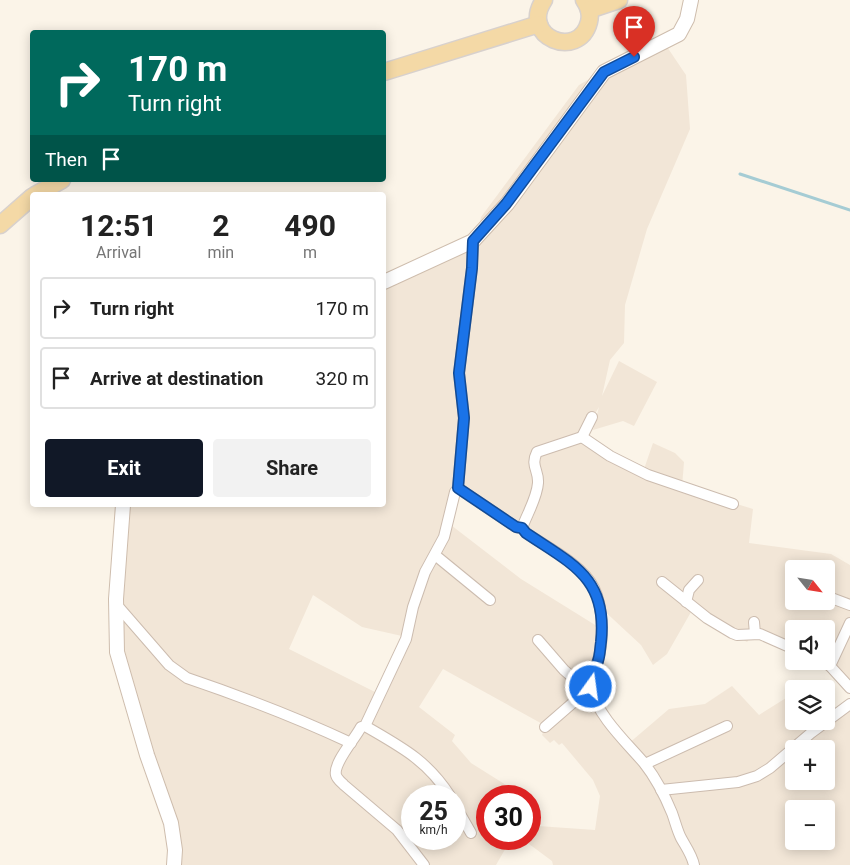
<!DOCTYPE html>
<meta charset="utf-8">
<style>
:root{--surface:#fff;--page:#f2f2f2;--text:#222;--muted:#767676;--line:#e0e0e0;--accent:#111827}
body{margin:0;font-family:Roboto,sans-serif;background:var(--page);color:var(--text);height:100vh;display:flex;flex-direction:column;font-size:19px;white-space:nowrap}
*{box-sizing:border-box;margin:0}
p{font-size:16px;color:var(--muted)}
.icon{flex:none;width:28px;height:28px;fill:none;stroke:currentColor;stroke-width:2;stroke-linecap:round;stroke-linejoin:round}
.map{position:relative;flex:1;overflow:hidden}
.details{position:absolute;left:30px;top:192px;width:356px;height:315px;display:flex;flex-direction:column;background:var(--surface);border-radius:5px;box-shadow:0 2px 12px #0003}
.details>*{flex:none}
.guide{position:absolute;left:30px;top:30px;width:356px;height:152px;border-radius:5px;box-shadow:0 2px 12px #0003;background:#00695c;color:#fff;overflow:hidden}
.needle{width:32px;rotate:120deg}
.fabs{position:absolute;left:785px;top:560px;display:grid;gap:10px}
.fabs a{display:grid;place-items:center;width:50px;height:50px;border-radius:5px;background:var(--surface);box-shadow:0 2px 12px #0003;font-size:25px}
.speed{position:absolute;left:401px;top:785px;display:flex;gap:10px;font-size:25px;font-weight:700;text-align:center}
.speed>*{display:grid;place-content:center;width:65px;height:65px;border-radius:50%;background:var(--surface);box-shadow:0 2px 12px #0003;line-height:1}
.speed small{font-size:12px;font-weight:400}
.speed .limit{border:8px solid #d22;background:#fff;color:#111}
.pin{position:absolute;display:grid;place-items:center;width:42px;height:42px;color:#fff;margin:-51px -21px;border-radius:50% 50% 50% 0;rotate:-45deg;box-shadow:0 0 5px #0007}
.pin .icon{rotate:45deg}
.me{position:absolute;width:55px;margin:-28px;rotate:14deg;stroke-linejoin:round;filter:drop-shadow(0 0 4px #0008)}
.turn{display:flex;align-items:center;gap:18px;height:105px;padding:0 15px;font-size:22px}
.turn .icon{width:65px;height:65px;stroke-width:2.5}
.turn b{display:block;font-size:35px;line-height:42px}
.then{display:flex;align-items:center;height:48px;padding:0 15px;background:#0003;gap:10px;font-size:19px}
.eta{display:flex;justify-content:space-evenly;align-items:center;height:85px;text-align:center}
.eta b{font-size:30px;font-weight:700;line-height:35px}
.button{display:flex;gap:10px;margin-top:auto;padding:10px 15px}
.button a{flex:1;height:58px;border-radius:5px;background:var(--accent);color:#fff;font-size:20px;font-weight:700;line-height:58px;text-align:center}
.button a+a{background:var(--page);color:var(--text)}
ul{padding:0;list-style:none}
li{display:flex;align-items:center;gap:15px;height:62px;margin:0 10px 8px;padding:0 5px;border:2px solid var(--line);border-radius:5px}
li div{flex:1}
li b{display:block;font-size:19px}
li em{font-style:normal}
.map>svg:first-child{display:block}
</style>
<div class="map">
<svg width="850" height="865" viewBox="0 0 850 865">
<rect width="100%" height="100%" fill="#fbf4e8"/>
<g fill="#f2e6d7" fill-rule="evenodd">
<path d="M661,38L686,75L690,129L647,229L625,305L624,343L610,360L602,396L619,361L657,382L634,426L623,421L593,430L599,407L581,437L643,472L653,443L675,453L684,462L682,487L753,509L749,543L831,554L850,565V622L828,663L826,661V629H794V651L752,636L747,642L691,612L667,654L653,665L641,645L600,607L580,571L522,527L508,528L466,501L456,488L437,540L447,522L521,579L600,628L590,690L628,744L669,709L705,704L732,686L759,715L794,693V721H826L850,704V865H553L552,861L525,841L530,839V835L538,826L595,830L600,796L593,780L562,743L559,745L554,740L550,743L542,735L546,726L443,669L419,707L455,735L452,741L471,763L519,793L520,796H488V839H511L496,865H172V840L118,655L124,505H384V280L468,249L475,255L481,217L579,85ZM794,569H826V601H794ZM313,595L362,627L402,636L379,694L289,649ZM794,749H826V781H794ZM412,796H455V839H412ZM794,809H826V841H794Z"/>
<path d="M850,635V691L835,668Z"/>
</g>
<g fill="none" stroke-linecap="round" stroke-linejoin="round">
<path stroke="#a5ccd4" stroke-width="3" d="M740,174L850,210"/>
<g stroke="#ccbcaf" stroke-width="12">
<g id="street">
<path d="M582,437L610,456L648,475L733,504"/>
<path d="M582,437L592,417"/>
<path d="M458,488L516,527L522,528L526,533C547,547 583,565 594,588C603,606 604,640 598,660C595,669 589,678 591,689C598,716 626,742 644,763C655,777 665,796 672,813C675,821 677,830 681,838C686,847 692,855 694,865"/>
<path d="M522,528C527,514 537,498 538,483C539,470 530,466 537,452L582,437"/>
<path d="M435,555L490,600"/>
<path d="M662,582L707,618L732,633L737,635L760,634L794,649"/>
<path d="M826,596L850,605"/>
<path d="M686,602L689,590L698,580"/>
<path d="M116,604L169,665L187,678C243,697 298,718 351,743"/>
<path d="M754,622L755,634"/>
<path d="M538,640L564,670L587,690"/>
<path d="M822,661L830,666L850,688"/>
<path d="M830,666L850,623"/>
<path d="M365,726C401,747 427,760 450,796"/>
<path d="M545,727L591,687"/>
<path d="M645,764L727,726"/>
<path d="M661,790L738,782L757,776L770,768L811,733L850,704"/>
<path d="M455,805L471,833"/>
<path d="M424,865L397,830L344,785C341,782 337,779 336,775C333,763 355,739 361,727L365,726L406,639L413,607L425,572L444,537L455,492L458,488L464,418L459,373L472,268L473,241"/>
</g>
</g>
<g stroke="#cebdad" stroke-width="16">
<g id="secondary">
<path d="M384,282L473,241L507,204L604,72L679,34L687,19L691,0"/>
<path d="M123,505L116,599L117,652L147,755L171,823L175,850L174,865"/>
</g>
</g>
<g stroke="#d8d1cd" stroke-width="19">
<g id="primary">
<path d="M544,0C519,37 579,61 589,22C591,14 589,7 584,0"/>
<path d="M589,10L619,0"/>
<path d="M384,72L539,24"/>
<path d="M35,195L62,180"/>
<path d="M0,225L32,197"/>
</g>
</g>
<use href="#street" stroke="#fff" stroke-width="10"/>
<use href="#secondary" stroke="#fff" stroke-width="14"/>
<use href="#primary" stroke="#f4d9a6" stroke-width="16"/>
</g>
<g fill="none" stroke-linecap="round" stroke-linejoin="round">
<g stroke="#114b97" stroke-width="12">
<path id="route" d="M591,687C591,677 595,670 598,661C600,655 600,649 601,642C608,578 572,564 526,533L522,528L516,527L458,488L464,418L459,373L472,268L473,241L506,204L604,72L634,57"/>
</g>
<use href="#route" stroke="#1a73e8" stroke-width="9"/>
</g>
</svg>
<div class="fabs">
<a><svg class="needle" viewBox="-14 -14 28 28"><path d="M0-13l5 13h-10z" fill="#e53935"/><path d="M0 13l5-13h-10z" fill="#767676"/></svg></a>
<a><svg class="icon" aria-label="sound" viewBox="0 0 24 24"><path d="M4 9h4l5-4v14l-5-4H4zM17 9q2 3 0 6"/></svg></a>
<a><svg class="icon" aria-label="layers" viewBox="0 0 24 24"><path d="M12 4l9 5-9 5-9-5zM3 14l9 5 9-5"/></svg></a>
<a>+</a>
<a>−</a>
</div>
<div class="speed"><div>25<small>km/h</small></div><div class="limit">30</div></div>
<div class="pin" style="left:634px;top:57px;background:#d93025"><svg class="icon" aria-label="arrive" viewBox="0 0 24 24"><path d="M6 21V4h12l-3 4 3 4H6"/></svg></div>
<svg class="me" style="left:591px;top:687px" viewBox="-20 -20 40 40"><circle r="17" fill="#1a73e8" stroke="#fff" stroke-width="3"/><path d="M0-11L8 9 0 5-8 9z" fill="#fff"/></svg>
<div class="guide">
<div class="turn"><svg class="icon" aria-label="right" viewBox="0 0 24 24"><path d="M7 20v-9h11M14 6l5 5-5 5"/></svg><div><b>170 m</b>Turn right</div></div>
<div class="then">Then<svg class="icon" aria-label="arrive" viewBox="0 0 24 24"><path d="M6 21V4h12l-3 4 3 4H6"/></svg></div>
</div>
<section class="details">
<div class="eta">
<div><b>12:51</b><p>Arrival</p></div>
<div><b>2</b><p>min</p></div>
<div><b>490</b><p>m</p></div>
</div>
<ul>
<li><svg class="icon" aria-label="right" viewBox="0 0 24 24"><path d="M7 20v-9h11M14 6l5 5-5 5"/></svg><div><b>Turn right</b></div><em>170 m</em></li>
<li><svg class="icon" aria-label="arrive" viewBox="0 0 24 24"><path d="M6 21V4h12l-3 4 3 4H6"/></svg><div><b>Arrive at destination</b></div><em>320 m</em></li>
</ul>
<div class="button"><a>Exit</a><a>Share</a></div>
</section>
</div>
